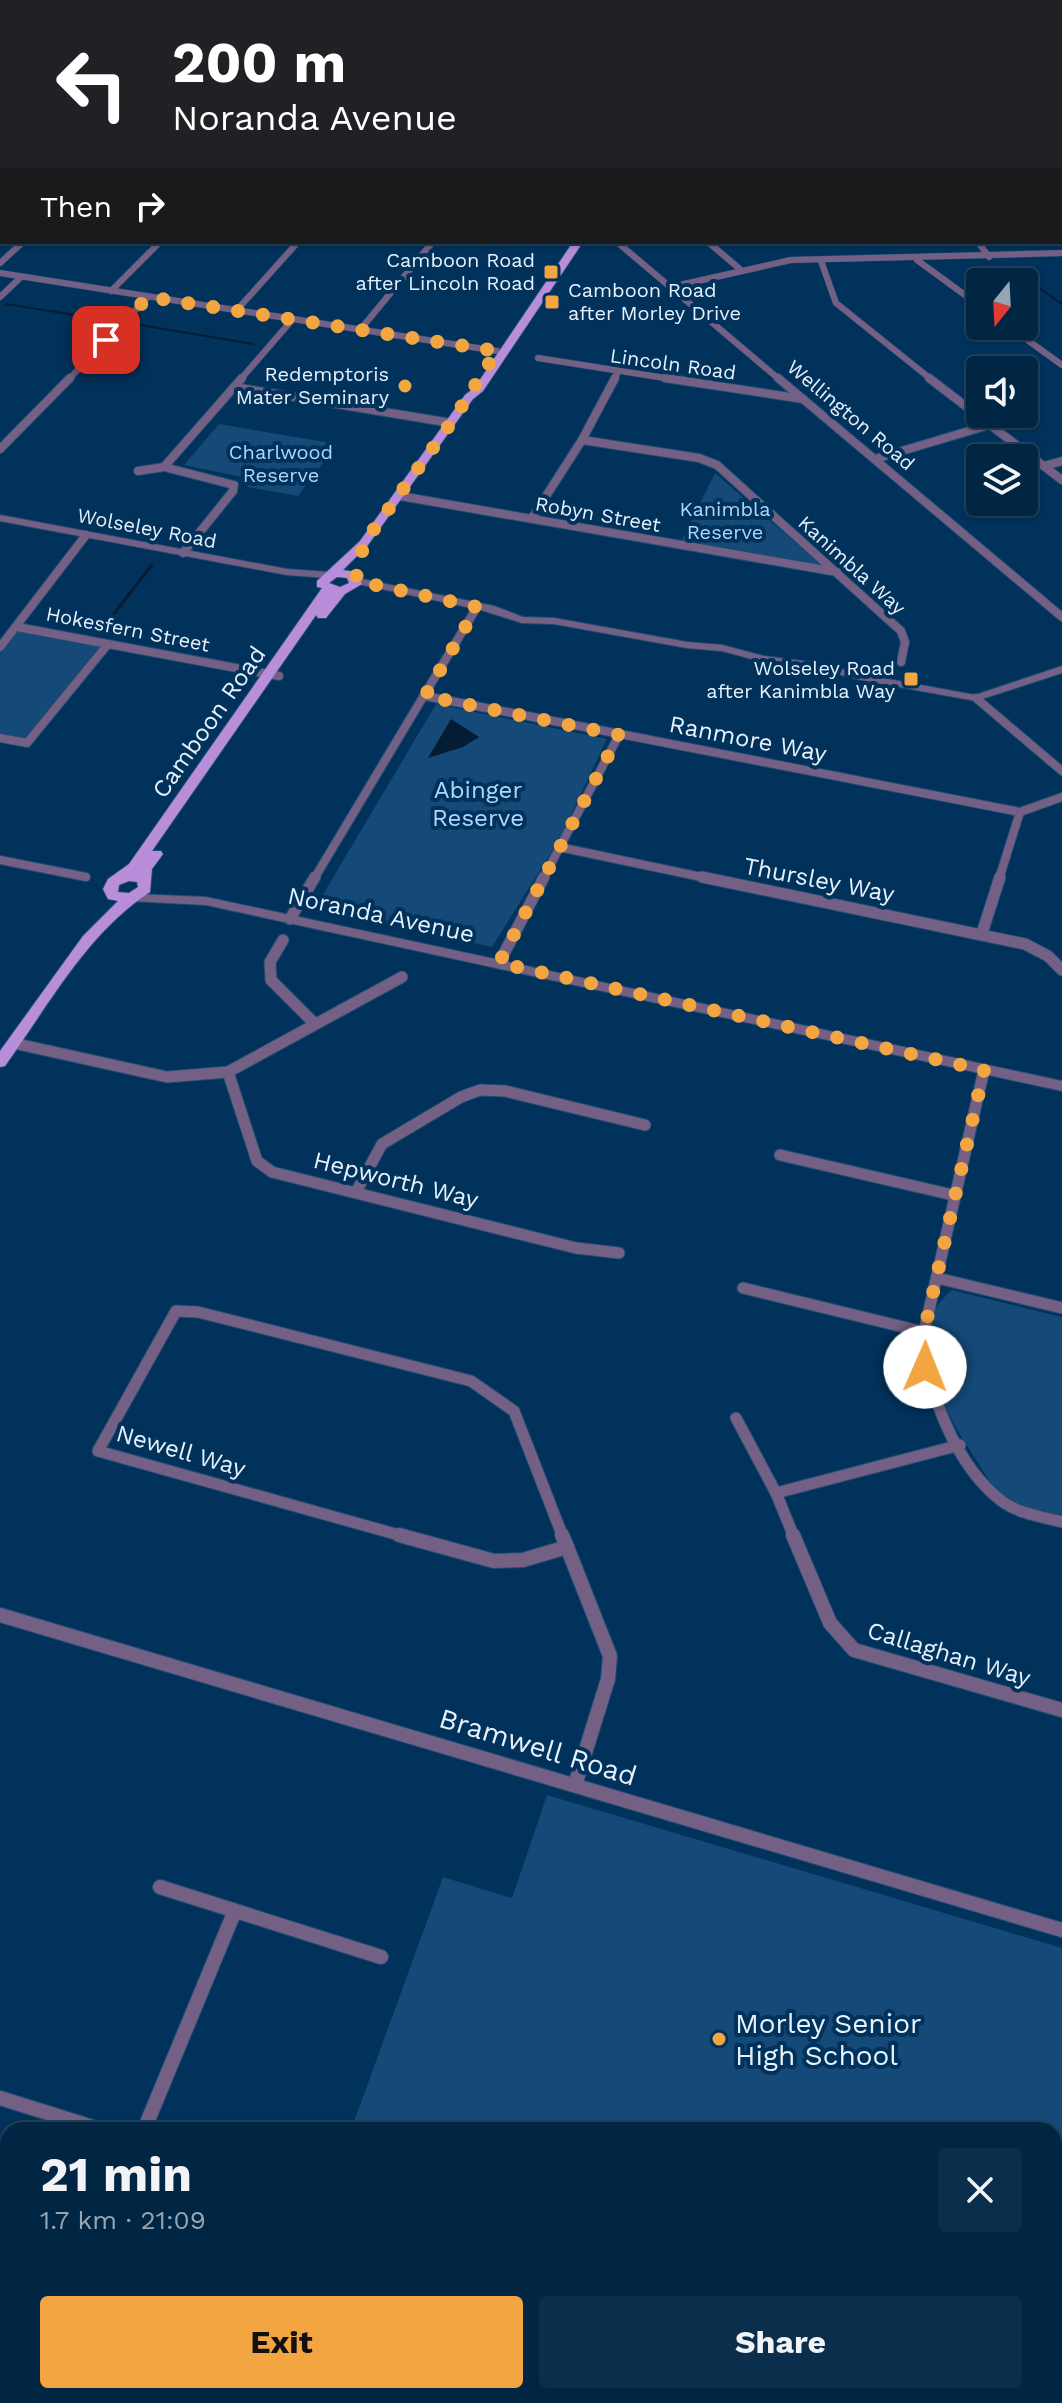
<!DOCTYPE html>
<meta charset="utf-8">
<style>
:root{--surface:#002644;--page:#0a2e4b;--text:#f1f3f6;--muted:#95a5b2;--line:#22435d;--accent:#f2a541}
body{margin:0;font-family:"Work Sans",sans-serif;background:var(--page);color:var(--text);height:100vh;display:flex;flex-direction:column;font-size:30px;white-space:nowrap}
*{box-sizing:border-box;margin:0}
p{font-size:26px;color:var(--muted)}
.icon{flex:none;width:44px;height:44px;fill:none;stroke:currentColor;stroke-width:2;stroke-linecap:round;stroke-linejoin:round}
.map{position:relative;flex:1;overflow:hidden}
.details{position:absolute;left:0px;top:2122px;width:1062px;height:282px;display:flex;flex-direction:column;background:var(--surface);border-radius:24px 24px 0 0;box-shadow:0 2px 6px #0004,0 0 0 2px var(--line)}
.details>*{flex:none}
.guide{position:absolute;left:0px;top:0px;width:1062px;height:244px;box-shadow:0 2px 6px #0004,0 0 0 2px var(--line);background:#202124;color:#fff;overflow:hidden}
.needle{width:52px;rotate:198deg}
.buttons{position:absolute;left:966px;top:268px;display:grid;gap:16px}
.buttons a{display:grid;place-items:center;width:72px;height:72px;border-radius:8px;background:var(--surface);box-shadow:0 2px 6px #0004,0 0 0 2px var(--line);font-size:40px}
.pin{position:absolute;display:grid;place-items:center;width:68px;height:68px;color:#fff;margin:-34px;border-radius:16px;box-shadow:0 4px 12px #0006}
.me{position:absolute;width:88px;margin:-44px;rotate:1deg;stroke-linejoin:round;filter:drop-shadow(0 0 6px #0008)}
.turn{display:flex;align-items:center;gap:28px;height:168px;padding:0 40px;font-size:36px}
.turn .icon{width:104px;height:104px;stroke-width:2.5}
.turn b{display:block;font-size:56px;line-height:68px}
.then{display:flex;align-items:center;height:76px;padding:0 40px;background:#0003;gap:16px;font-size:30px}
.round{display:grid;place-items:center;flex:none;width:84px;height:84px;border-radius:8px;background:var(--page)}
.head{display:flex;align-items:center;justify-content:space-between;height:136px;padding:0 40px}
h1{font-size:48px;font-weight:700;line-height:60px}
.cta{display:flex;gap:16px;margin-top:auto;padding:16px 40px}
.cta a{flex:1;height:92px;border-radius:8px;background:var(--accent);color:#111;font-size:32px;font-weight:700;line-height:92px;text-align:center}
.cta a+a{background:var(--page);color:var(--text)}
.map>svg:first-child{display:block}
</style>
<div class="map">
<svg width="1062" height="2403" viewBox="0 0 1062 2403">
<rect width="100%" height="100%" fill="#00325b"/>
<g fill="#144978">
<path d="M219,424L337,444L298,496L247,487L252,479L184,465Z"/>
<path d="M715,473L827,570L680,544Z"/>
<path d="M17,627L108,644L27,743L0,738V647Z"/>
<path d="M436,704L607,739L559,840L492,947L315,908Z"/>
<path d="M952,1290L1062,1317V1518L1009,1501L995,1490C964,1438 888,1344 952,1290Z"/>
<path d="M547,1795L1062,1948V2403H796L788,2396H1054V2130H351L443,1877L512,1898Z"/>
<path d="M255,2396H549L542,2403H252Z"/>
</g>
<path fill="#041d34" d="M451,719L479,737L463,747L428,758Z"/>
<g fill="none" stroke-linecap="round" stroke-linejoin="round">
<g stroke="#041d34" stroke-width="2">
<path d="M1011,268L1062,304"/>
<path d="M6,304L107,320"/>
<path d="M134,324L253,344"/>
</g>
<path stroke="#041d34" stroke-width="3" d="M109,620L152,565"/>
<g stroke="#204d71" stroke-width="7">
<g id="minor-far3">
<path d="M78,0L93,2"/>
<path d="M472,2L482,0"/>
<path d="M746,2L756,0"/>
<path d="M1023,2L1033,0"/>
<path d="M617,242L780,380"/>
<path d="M708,242L741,270"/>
<path d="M978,242L989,257"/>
<path d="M917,260L980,306"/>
<path d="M821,261L836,303L932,380"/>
<path d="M0,263L23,242"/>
<path d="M0,273L497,351"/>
<path d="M671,287L791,260L1062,253"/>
<path d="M111,291L160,242"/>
<path d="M0,297L21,277"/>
<path d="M236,311L298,242"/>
<path d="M1008,326L1062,365"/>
<path d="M360,330L431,244"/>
<path d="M538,358L678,380"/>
<path d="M68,380L148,297"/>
<path d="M240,380L292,320"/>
<path d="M614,380L618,372"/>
</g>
</g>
<g stroke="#204d71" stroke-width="10">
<g id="minor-far2">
<path d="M665,378L803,399"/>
<path d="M778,378L1062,617"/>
<path d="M929,378L1062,480"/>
<path d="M234,387L451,423"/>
<path d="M582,440L699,458L717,465L901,631L905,642L901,662"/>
<path d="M0,449L70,378"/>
<path d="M875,459L989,425"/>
<path d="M1044,466L1062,461"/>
<path d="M138,471L164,467"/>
<path d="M400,496L837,572"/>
<path d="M532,518L582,440L615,378"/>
<path d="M183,553L233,491L234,485L164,467L242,378"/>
<path d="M17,627L279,676"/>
<path d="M0,647L86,535"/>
<path d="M425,696L1020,812L1062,797"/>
<path d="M976,698L1062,771"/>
<path d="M0,738L27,743L108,644"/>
<path d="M559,847L711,879"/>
<path d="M0,860L86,877"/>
<path d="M314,879L477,607"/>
<path d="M543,879L619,735"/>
<path d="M999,879L1020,812"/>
</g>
</g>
<g stroke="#204d71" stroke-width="13">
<g id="minor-far1">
<path d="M702,877L1025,944L1048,956L1062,970"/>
<path d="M290,919L315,877"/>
<path d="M982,933L1000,877"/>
<path d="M283,940L270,962L271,980L314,1023"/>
<path d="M499,963L544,877"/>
<path d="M13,1043L167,1077L228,1072L402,977"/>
<path d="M984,1070L924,1332C925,1389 956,1467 1003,1502C1020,1514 1043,1517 1062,1522"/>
<path d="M228,1072L257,1161L272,1172L576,1248L619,1253"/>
<path d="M780,1155L953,1195"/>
<path d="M356,1192L382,1144L461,1097L480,1090L505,1091L645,1125"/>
<path d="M937,1278L1062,1308"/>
<path d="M743,1288L924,1332"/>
<path d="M736,1418L776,1493"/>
<path d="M406,1537L98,1451L176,1311L198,1312L471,1381L514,1411L563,1537"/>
<path d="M794,1537L776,1493L960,1445"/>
</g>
</g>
<g stroke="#204d71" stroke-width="16">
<g id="minor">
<path d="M399,1535L494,1561L523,1560L567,1547"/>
<path d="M562,1535L567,1547"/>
<path d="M793,1535L830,1623L854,1650L1062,1710"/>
<path d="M567,1547L610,1656L608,1679L575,1785"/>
<path d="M0,1615L1062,1930"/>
<path d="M160,1887L381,1957"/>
<path d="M0,2098L102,2130"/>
<path d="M144,2130L234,1913"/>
<path d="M0,2393L26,2403"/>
</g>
</g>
<g stroke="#204d71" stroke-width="2">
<g id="tertiary">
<path d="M0,515L287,569L329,572L334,575L329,578L287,575L0,521Z"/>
<path d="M357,578L494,606L523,617L554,618L687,642L722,645L764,656L818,663L861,674L975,695L1062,666V673L976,701L861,680L818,669L763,662L722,651L687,648L554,624L522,623L481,610L353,583L352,581Z"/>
<path d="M134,894L206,897L1062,1081V1091L206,905L130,901L128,898Z"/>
</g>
</g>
<g stroke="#204d71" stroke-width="2">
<g id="primary">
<path d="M326,0H335L337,2H328Z"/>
<path d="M573,242H583L483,391L473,399L368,545L343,570L356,572L362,584L345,594L326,618H318L316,615L332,592L152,851H161L163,854L152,869L150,892C87,933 48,1006 5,1066L0,1067V1051L83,936L118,901L108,899L103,889L108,879L129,864L322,588L317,587V581L360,541L465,395L475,387ZM337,577L347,578L349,583L340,587L329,583ZM129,881L137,882L138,887L129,893L118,892L119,885Z"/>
</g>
</g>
<g stroke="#204d71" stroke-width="2">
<g id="trunk">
<path d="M0,99L2,100V106L0,105Z"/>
<rect x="1060" y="182" width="2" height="6"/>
</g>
</g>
<use href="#minor-far3" stroke="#746085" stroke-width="6"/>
<use href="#minor-far2" stroke="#746085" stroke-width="8"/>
<use href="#minor-far1" stroke="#746085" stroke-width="11"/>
<use href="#minor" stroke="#746085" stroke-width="14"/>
<use href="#tertiary" fill="#746085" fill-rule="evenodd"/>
<use href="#primary" fill="#b88dda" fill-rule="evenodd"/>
<use href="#trunk" fill="#c696ea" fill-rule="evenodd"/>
</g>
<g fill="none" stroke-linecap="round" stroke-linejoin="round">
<path stroke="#f2a541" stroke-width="14" stroke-dasharray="0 25.2" d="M106,340L148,297L497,351L451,423L364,543L356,578L357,581L477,607L425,696L619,735L499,963L984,1070L924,1332L925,1367"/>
</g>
<g fill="#f2a541" stroke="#00325b" stroke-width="3">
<rect x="543" y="264" width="16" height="16" rx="4"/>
<rect x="544" y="294" width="16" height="16" rx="4"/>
<circle cx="405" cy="386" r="8"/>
<rect x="903" y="671" width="16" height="16" rx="4"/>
<circle cx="719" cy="2039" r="8"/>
</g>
<g text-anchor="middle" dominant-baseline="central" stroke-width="8" stroke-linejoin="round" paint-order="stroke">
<g font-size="20" fill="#e7f1fb" stroke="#00325b" text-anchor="end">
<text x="535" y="260">Camboon Road<tspan x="535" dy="23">after Lincoln Road</tspan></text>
<text x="568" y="290" text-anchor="start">Camboon Road<tspan x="568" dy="23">after Morley Drive</tspan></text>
<text x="389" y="374">Redemptoris<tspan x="389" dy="23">Mater Seminary</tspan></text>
<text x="895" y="668">Wolseley Road<tspan x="895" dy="23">after Kanimbla Way</tspan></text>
</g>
<g font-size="20" fill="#e7f1fb" stroke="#00325b">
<text transform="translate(673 364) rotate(8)">Lincoln Road</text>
<text transform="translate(851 415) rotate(40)">Wellington Road</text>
<text transform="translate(598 514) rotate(10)">Robyn Street</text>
<text transform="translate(147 528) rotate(11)">Wolseley Road</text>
<text transform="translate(852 565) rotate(42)">Kanimbla Way</text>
<text transform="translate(128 629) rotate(11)">Hokesfern Street</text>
</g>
<g font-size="20" fill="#b1d6fd" stroke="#00325b">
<text x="281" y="452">Charlwood<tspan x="281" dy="23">Reserve</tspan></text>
<text x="725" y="509">Kanimbla<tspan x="725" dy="23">Reserve</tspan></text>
</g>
<g font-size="24" fill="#e7f1fb" stroke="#00325b">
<text transform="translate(209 722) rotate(-55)">Camboon Road</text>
<text transform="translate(748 739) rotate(11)">Ranmore Way</text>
<text transform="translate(819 880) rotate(11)">Thursley Way</text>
<text transform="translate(381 915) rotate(12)">Noranda Avenue</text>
<text transform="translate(396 1180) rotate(14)">Hepworth Way</text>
<text transform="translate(181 1451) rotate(16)">Newell Way</text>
<text transform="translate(949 1654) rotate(17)">Callaghan Way</text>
</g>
<g font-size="24" fill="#b1d6fd" stroke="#00325b">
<text x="478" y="790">Abinger<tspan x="478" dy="28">Reserve</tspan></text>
</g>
<g font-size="28" fill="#e7f1fb" stroke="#00325b">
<text transform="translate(538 1747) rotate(17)">Bramwell Road</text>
</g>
<g font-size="28" fill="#e7f1fb" stroke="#00325b" text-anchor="start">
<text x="735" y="2023">Morley Senior<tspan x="735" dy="32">High School</tspan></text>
</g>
</g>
</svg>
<div class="buttons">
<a><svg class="needle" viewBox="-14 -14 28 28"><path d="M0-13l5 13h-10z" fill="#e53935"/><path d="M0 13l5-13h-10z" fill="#95a5b2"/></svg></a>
<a><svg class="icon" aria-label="sound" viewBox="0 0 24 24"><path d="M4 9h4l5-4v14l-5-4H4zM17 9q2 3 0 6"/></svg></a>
<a><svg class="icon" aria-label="layers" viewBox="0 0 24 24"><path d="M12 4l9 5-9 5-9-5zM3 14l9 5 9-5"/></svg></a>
</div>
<div class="pin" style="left:106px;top:340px;background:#d93025"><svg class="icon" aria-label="arrive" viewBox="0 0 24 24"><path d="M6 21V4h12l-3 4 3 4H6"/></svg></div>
<svg class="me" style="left:925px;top:1367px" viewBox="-20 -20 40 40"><circle r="19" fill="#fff"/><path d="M0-13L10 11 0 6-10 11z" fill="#f2a541"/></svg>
<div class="guide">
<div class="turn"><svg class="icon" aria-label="left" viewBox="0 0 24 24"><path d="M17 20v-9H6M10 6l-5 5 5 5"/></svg><div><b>200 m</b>Noranda Avenue</div></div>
<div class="then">Then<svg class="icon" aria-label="right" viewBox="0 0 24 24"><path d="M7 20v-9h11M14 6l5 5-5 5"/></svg></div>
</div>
<section class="details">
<div class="head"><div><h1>21 min</h1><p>1.7 km · 21:09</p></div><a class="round"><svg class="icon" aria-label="close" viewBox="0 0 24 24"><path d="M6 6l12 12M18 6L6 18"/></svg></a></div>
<div class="cta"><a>Exit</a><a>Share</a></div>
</section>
</div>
